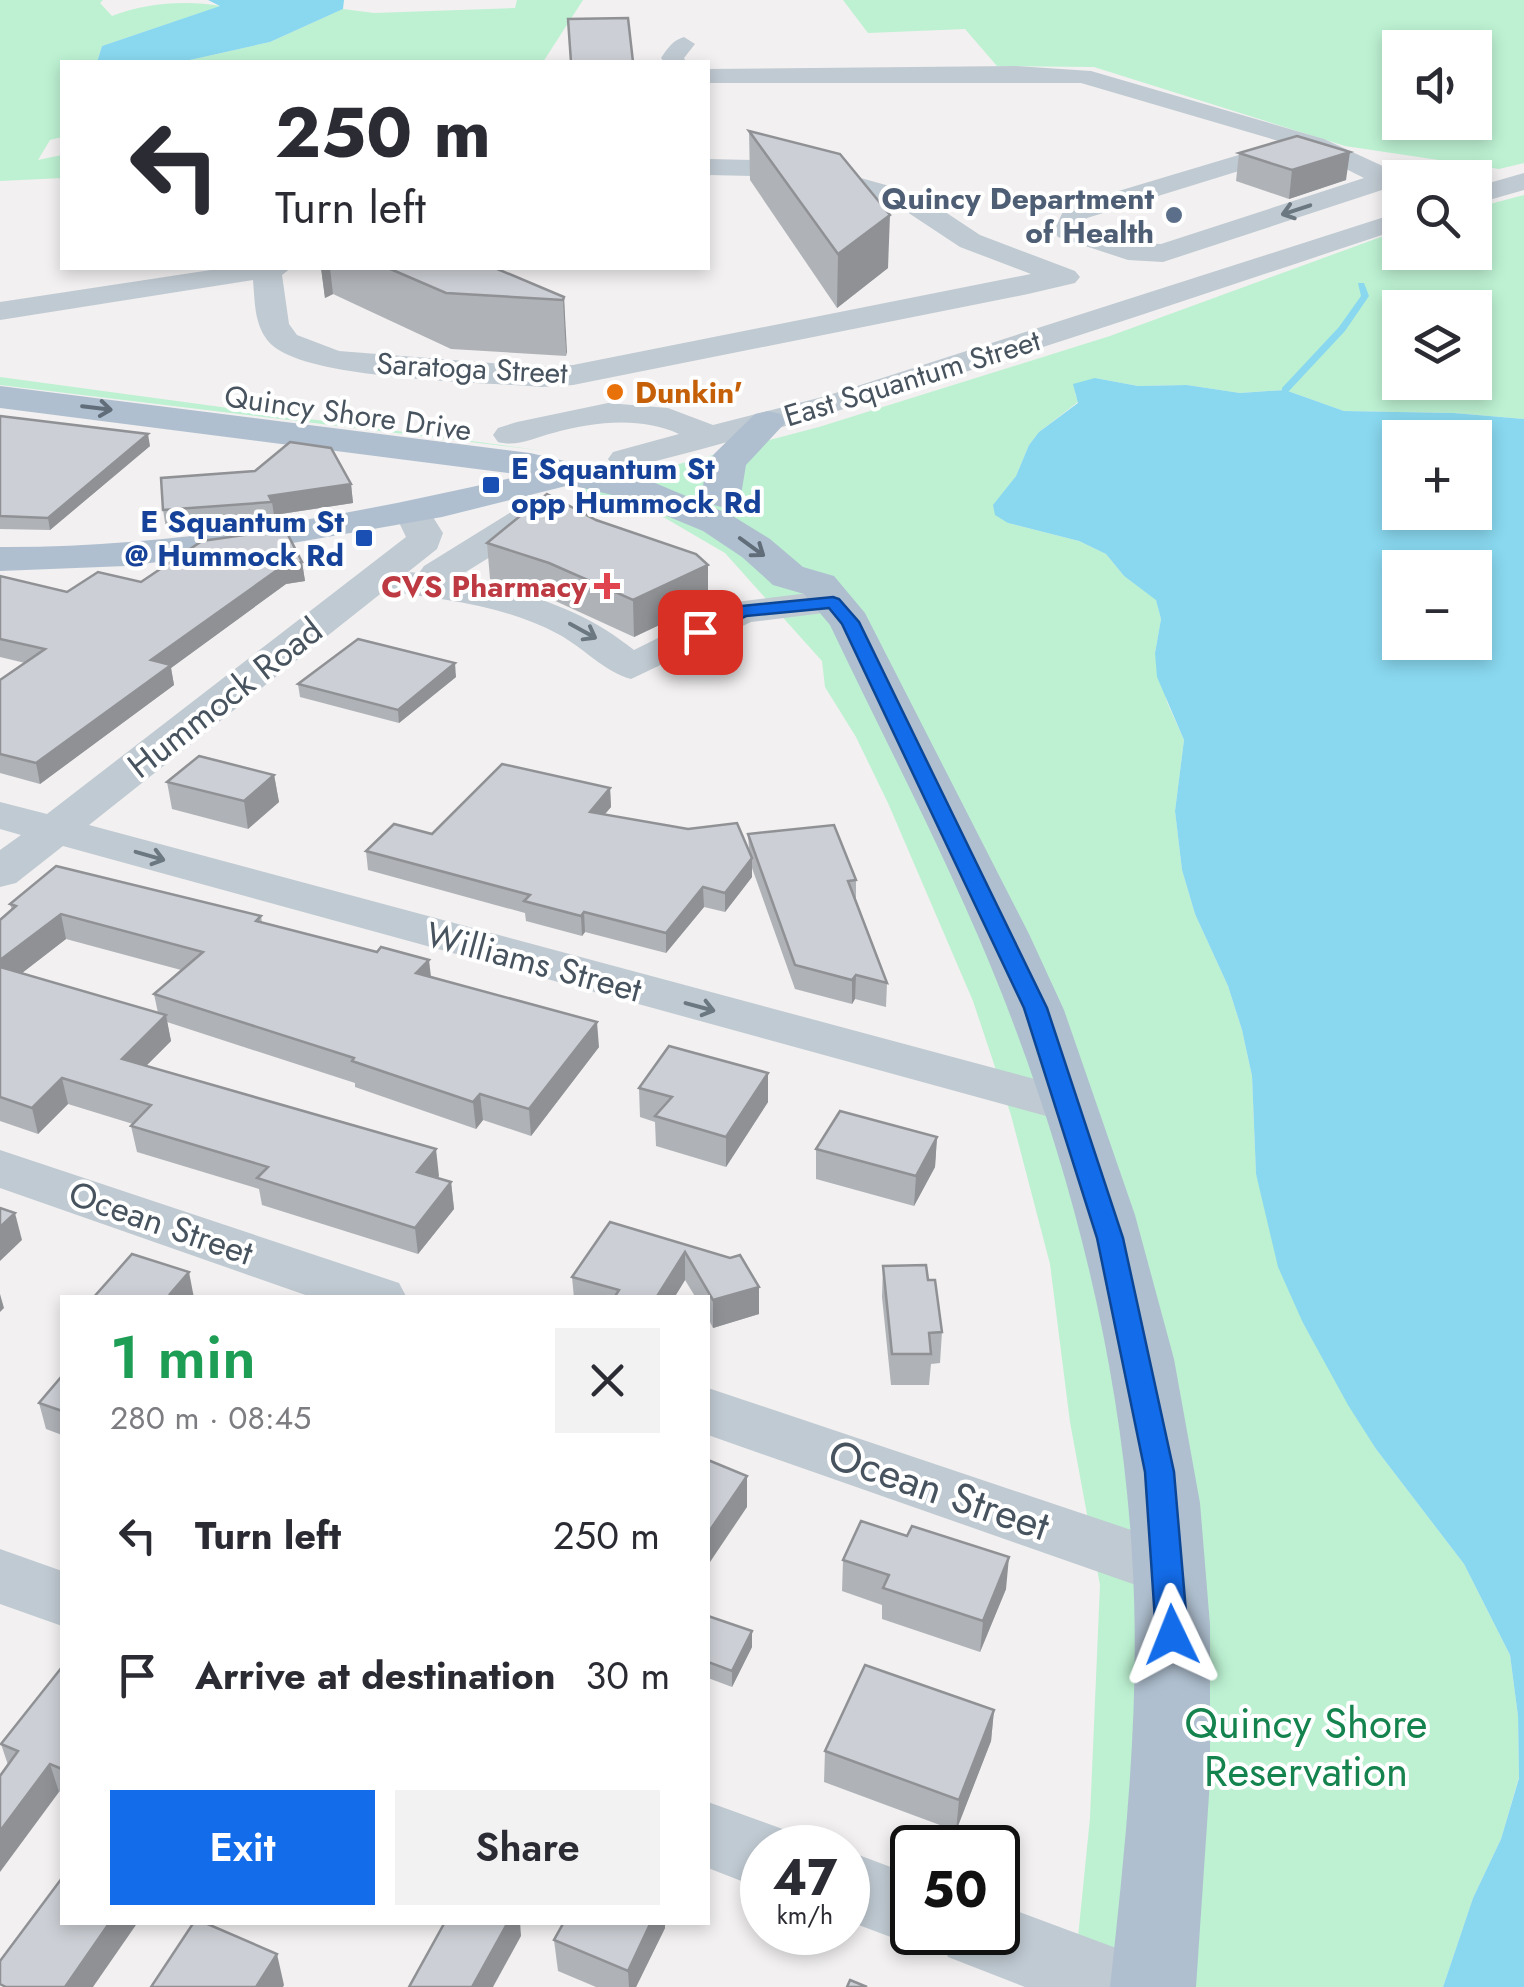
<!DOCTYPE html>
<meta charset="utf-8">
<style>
:root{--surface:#fff;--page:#f2f2f3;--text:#2b2b33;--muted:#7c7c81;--accent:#136ce9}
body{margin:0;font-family:Jost,sans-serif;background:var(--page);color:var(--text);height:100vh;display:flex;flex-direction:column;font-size:38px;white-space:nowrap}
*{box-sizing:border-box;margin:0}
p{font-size:32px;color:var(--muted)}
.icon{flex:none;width:55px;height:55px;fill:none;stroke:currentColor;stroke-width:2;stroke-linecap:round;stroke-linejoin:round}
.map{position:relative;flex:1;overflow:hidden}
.side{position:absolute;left:60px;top:1295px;width:650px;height:630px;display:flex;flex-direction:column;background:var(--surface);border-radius:0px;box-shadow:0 5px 15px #0003}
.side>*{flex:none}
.guide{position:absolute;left:60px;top:60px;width:650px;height:210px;border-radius:0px;box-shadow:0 5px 15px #0003;background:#fff;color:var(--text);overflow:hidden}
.controls{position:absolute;left:1382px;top:30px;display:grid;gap:20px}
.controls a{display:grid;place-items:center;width:110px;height:110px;border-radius:0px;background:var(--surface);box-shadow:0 5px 15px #0003;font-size:50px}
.speed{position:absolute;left:740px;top:1825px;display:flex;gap:20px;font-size:50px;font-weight:700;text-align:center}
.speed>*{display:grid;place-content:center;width:130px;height:130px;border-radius:50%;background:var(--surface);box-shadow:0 5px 15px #0003;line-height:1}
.speed small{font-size:25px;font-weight:400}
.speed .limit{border:5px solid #111;border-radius:15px;background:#fff;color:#111}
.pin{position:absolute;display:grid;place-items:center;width:85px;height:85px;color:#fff;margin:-42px;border-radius:20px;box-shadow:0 5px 15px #0006}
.me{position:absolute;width:110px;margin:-55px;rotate:358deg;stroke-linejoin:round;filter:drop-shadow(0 0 8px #0008)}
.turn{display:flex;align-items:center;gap:35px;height:210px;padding:0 50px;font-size:45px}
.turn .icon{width:130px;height:130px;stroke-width:2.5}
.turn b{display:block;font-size:70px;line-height:85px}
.round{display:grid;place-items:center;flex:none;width:105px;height:105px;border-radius:0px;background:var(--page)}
.overview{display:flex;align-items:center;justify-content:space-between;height:170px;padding:0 50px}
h1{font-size:60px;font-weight:600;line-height:75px;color:#1e9e55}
.action{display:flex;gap:20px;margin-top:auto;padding:20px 50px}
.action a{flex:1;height:115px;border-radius:0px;background:var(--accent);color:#fff;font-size:40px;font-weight:600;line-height:115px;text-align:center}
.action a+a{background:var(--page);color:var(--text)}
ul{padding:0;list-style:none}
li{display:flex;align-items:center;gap:30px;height:140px;padding:0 50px}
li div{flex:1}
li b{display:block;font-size:38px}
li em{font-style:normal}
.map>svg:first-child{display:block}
</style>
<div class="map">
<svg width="1524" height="1987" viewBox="0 0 1524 1987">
<rect width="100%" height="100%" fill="#f2f0f0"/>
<g fill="#bdf1d2" fill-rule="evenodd">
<path d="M0,0H103L100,3L112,16C145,3 186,0 221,6L102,46L97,62H62V137L50,140L38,160L62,155V178L0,181Z"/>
<path d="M517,0H583L543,62H181L270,42L343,9L374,13L515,8Z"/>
<path d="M843,0H1524V163L1499,169L1345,146L1094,67L997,66L965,29L868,33ZM1400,48H1475V122H1400Z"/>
<path d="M1524,195V419L1454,413L1344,411L1285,390L1240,393L1187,385L1138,386L1095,378L1075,393L1078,402L1039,432L1029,445L1016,476L994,505L1008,523L1079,541L1106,554L1124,576L1156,599L1161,619L1155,653L1167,702L1184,740L1175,811L1182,870L1195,914L1228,986L1242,1030L1252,1076L1256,1174L1303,1323L1376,1449L1464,1564L1510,1655L1518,1716L1519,1777L1501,1839L1473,1898L1443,1987H1073L1090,1818L1100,1585L1070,1422L1050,1264L1011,1115L973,1001L888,803L856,737L825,687L822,661L725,553L665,518L581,490L819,427L1110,336L1400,230V252H1475V208ZM1400,308H1475V382H1400Z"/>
<path d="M0,377L545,451L0,385Z"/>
</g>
<g fill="#89d8ef" fill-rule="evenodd">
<path d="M208,0H344L343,9L270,42L181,62H97L102,46L220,6Z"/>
<path d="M1095,378L1138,386L1187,385L1240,393L1285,390L1344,411L1454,413L1524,419V1987H1443L1473,1898L1501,1839L1519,1778L1518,1716L1510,1655L1464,1564L1376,1449L1348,1405L1303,1323L1278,1267L1256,1174L1252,1076L1242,1030L1228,986L1195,914L1182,870L1175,811L1184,740L1157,677L1155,653L1161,619L1156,600L1124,576L1106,554L1079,541L1008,523L995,515L993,505L1016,476L1029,445L1039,432L1078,403L1073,384ZM1400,438H1475V512H1400ZM1400,568H1475V642H1400Z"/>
</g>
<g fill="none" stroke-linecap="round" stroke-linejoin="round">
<path fill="#89d8ef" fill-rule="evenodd" d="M1358,283H1364L1369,296L1345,331L1288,392H1282V388L1339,327L1361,296Z"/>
<g fill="#c0cad2" fill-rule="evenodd">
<path d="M684,37L695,44L684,58L686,62H664L661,58C667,49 673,40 684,37Z"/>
<path d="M1016,66L1091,71L1324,139L1398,173L1404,178H1400V194L1385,189L1163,262L1128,260L1058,237L1054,231L1065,207L1282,142L1081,83H708V69ZM1316,154L1364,178L1161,244L1131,243L1083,227L1087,218L1281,158Z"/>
<path d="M708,159L800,161L918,194L980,235L1075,271L1080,277L1075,283L1028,294L573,385L542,387C485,382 310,380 272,345C254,328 255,303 253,280L0,320V302L224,268H291L282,275L289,324L297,335L339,351L542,367L573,365L1031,274L960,247L898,206L799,177L708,175Z"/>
<path d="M1524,173V190L1475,204V187Z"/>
<path d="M1400,212V229C1143,314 886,404 625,469L613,466L608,459L613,452L679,434C640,416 593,422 553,433C534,438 517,447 498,442L493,435L498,428L517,422L608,403L668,408L713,425L826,396Z"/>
<path d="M542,498L559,503L564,511L559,519L547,522L456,578C521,590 582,608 634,650L728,603L833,590L847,594L852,602L847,610L751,622L631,679C604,672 583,647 558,634C504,605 443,599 384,591L89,825L1087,1093L1095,1105L1087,1117L1068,1122L63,846L16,883L0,887V850L21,835L0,829V802L47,814L406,537L395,514L400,506L413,503L426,506L443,533L437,549L408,572L419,573L424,566L529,501Z"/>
<path d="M0,1150L399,1283L407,1298H314L0,1188Z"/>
<path d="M708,1388L1194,1551L1203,1570L1194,1589L1170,1597L708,1435Z"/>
<path d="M0,1549L62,1571V1626L0,1604Z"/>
<path d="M708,1802L788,1831L796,1848H762V1889L708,1868Z"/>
<path d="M848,1851L912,1875V1932H998V1904L1151,1961L1162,1987H1025L948,1957L938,1935L912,1945L848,1921Z"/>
</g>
<g fill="#afbfcf" fill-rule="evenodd">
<path d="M0,386L530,453L648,480L731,515L770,539L803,567L834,576L865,613L1029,934L1064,1010L1135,1215L1174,1359L1200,1503L1210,1625V1780L1196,1987H1110C1125,1850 1140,1712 1133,1573C1124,1377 1074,1177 1002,994C953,869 888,747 830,625L804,594L773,585L742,557L703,531L621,497L570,485L442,517L253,550L126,566L0,571V547C175,548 354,515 524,475L0,408Z"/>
<path d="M768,411L781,414L786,422L746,465L741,495L735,503L721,507L707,503L701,495L708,462L714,454L755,414Z"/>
</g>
</g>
<g fill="#afb2b7" fill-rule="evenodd">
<path d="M749,131L888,268L837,308L750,180Z"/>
<path d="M1239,153L1346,180L1289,199L1236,181Z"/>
<path d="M321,268H495L564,297L566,356L451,349L333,294L325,298Z"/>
<path d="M0,416L150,446L50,530L0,529Z"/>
<path d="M351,484L353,503L274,515V521L166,529L163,510Z"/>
<path d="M487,543L708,602L634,637L551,599L490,579Z"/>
<path d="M302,562L305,581L286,584L171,668L174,685L40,784L0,773V680L25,663L0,657V576L67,592Z"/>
<path d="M456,677L399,723L300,697L298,684Z"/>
<path d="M274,775L279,802L248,829L172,809L167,782Z"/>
<path d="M610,788L611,807L604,814L749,849L748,834L856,880V900L887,983L886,1007L855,999L852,1004L795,989L752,868V877L725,912L704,907L666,953L585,932L582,936L526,921L525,913L368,870L366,851Z"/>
<path d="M10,904L261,916L262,922L431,977L599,1047L531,1136L483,1120L476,1129L355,1087V1083L167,1022L171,1041L146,1066L439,1176L437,1178L451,1182L454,1209L418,1254L262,1205L259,1189L137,1152L131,1126L133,1124L68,1104L38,1134L0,1121V920L12,910ZM66,939L181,970L154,994L158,1013L22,973Z"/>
<path d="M639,1088L768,1102L726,1167L656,1146L655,1122L640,1117Z"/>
<path d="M937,1137L935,1167L914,1206L816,1179V1149Z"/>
<path d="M610,1222L730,1258L759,1287V1314L713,1328L708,1318V1298H696L685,1280L674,1298H574L572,1277Z"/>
<path d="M883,1266L928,1280L942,1332L940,1363L931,1364L929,1385H891L882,1297Z"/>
<path d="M62,1376V1435L46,1429L39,1403Z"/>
<path d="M843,1560L1006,1589L980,1652L882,1619V1605L842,1591Z"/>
<path d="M708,1616L752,1631V1647L732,1687L708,1678Z"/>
<path d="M62,1667V1793L8,1765L1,1744Z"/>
<path d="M994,1710L991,1741L956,1831L824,1782L825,1751Z"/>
<path d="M564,1922H665V1928L636,1987H596L558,1971L554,1940Z"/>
</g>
<g fill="#8f9195">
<path d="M1350,152L1346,180L1289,199L1292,170Z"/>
<path d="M890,215L888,268L837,308L838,254Z"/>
<path d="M321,268H330L333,294L325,298Z"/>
<path d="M564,297L567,352L566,356L563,300Z"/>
<path d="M148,434L150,446L50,530L48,518Z"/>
<path d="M351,484L353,503L274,515L272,502L269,496Z"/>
<path d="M302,562L305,581L286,584L171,668L174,685L40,784L36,763L151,660L283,566Z"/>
<path d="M708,565V602L634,637L633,600Z"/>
<path d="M455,663L456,677L399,723L398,710Z"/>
<path d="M274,775L279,802L248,829L244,801Z"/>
<path d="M610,788L611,807L591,831L590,812Z"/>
<path d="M752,858V877L725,912V893Z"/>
<path d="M703,887L704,907L666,953V933Z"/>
<path d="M584,912L585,932L582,936L581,916Z"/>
<path d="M61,914L66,939L0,990V960Z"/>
<path d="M429,960L432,985L416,973Z"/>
<path d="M856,975L855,999L852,1004V980Z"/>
<path d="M166,1015L171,1041L127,1085L122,1059Z"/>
<path d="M597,1022L599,1047L531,1136L529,1109Z"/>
<path d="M768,1073V1102L726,1167V1137Z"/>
<path d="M62,1078L68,1104L38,1134L32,1108Z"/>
<path d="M480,1094L483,1120L476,1129L473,1102Z"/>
<path d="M937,1137L935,1167L914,1206L916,1176Z"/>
<path d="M436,1149L439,1176L421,1199L417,1172Z"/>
<path d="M451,1182L454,1209L418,1254L415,1228Z"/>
<path d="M15,1213L22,1240L0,1261V1227Z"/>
<path d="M685,1252V1280L674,1298H656Z"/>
<path d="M189,1272L194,1298H171L170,1294Z"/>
<path d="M759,1287V1314L713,1328V1300Z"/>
<path d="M0,1294L4,1308L0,1312Z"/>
<path d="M747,1476V1507L708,1565V1533Z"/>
<path d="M1009,1557L1006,1589L980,1652L983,1621Z"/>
<path d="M752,1631V1647L732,1687V1671Z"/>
<path d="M994,1710L991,1741L956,1831L959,1800Z"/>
<path d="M50,1764L59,1792L0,1872V1831Z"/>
<path d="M110,1922H138L93,1987H65Z"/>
<path d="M508,1922H520L521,1936L493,1987H472Z"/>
<path d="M651,1922H665V1928L636,1987H629L628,1971Z"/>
<path d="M277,1954L284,1985L283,1987H256Z"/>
</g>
<g fill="#cccfd5" stroke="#8f9195" stroke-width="2.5">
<path d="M628,18L633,62H571L568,19Z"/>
<path d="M749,131L840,154L890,215L838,254Z"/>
<path d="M1297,136L1350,152L1292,170L1239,153Z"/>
<path d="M388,268H495L564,297L563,300L446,293Z"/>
<path d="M0,416L148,434L48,518L0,516Z"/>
<path d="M290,442L331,448L351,484L269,496L272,502L163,510L161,478L255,471Z"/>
<path d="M547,494L596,520L696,554L708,565L633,600L549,563L487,543Z"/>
<path d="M285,529L302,562L283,566L151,660L171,665L36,763L0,754V680L45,649L0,639V576L67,592L98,572L141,582L202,541Z"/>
<path d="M358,639L455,663L398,710L298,684Z"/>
<path d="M199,756L274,775L244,801L167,782Z"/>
<path d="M502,764L610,788L590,812L688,829L737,823L752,858L725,893L703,887L666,933L584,912L581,916L524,901L530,895L366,851L394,824L432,834Z"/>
<path d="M834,825L856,880L848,881L887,983L856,975L852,980L795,965L748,834Z"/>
<path d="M56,866L261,916L256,921L377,952L381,947L429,960L416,973L597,1022L529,1109L480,1094L473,1102L352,1061L354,1058L154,994L203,952L61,914L0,960V920L16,906L10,904Z"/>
<path d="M0,967L166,1015L122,1059L436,1149L417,1172L451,1182L415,1228L257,1178L268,1167L131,1126L151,1105L62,1078L32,1108L0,1097Z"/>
<path d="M669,1046L768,1073L726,1137L655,1116L672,1097L639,1088Z"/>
<path d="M840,1111L937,1137L916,1176L816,1149Z"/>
<path d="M0,1208L15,1213L0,1227Z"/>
<path d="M610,1222L730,1258L740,1255L759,1287L713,1300L685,1252L656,1298H614L619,1290L572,1277Z"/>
<path d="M132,1254L189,1272L170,1294L180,1298H93Z"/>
<path d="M926,1265L928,1280H935L942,1332L929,1333L931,1354H892L883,1266Z"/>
<path d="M62,1376V1411L39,1403Z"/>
<path d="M708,1460L747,1476L708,1533Z"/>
<path d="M861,1521L907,1536L912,1526L1009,1557L983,1621L883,1588L889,1575L843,1560Z"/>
<path d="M708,1616L752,1631L732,1671L708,1662Z"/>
<path d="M865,1665L994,1710L959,1800L825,1751Z"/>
<path d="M62,1667V1769L50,1764L0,1831V1776L18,1751L1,1744Z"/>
<path d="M62,1878V1922H110L65,1987H6L0,1984V1961Z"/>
<path d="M194,1922H203L277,1954L256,1987H151Z"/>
<path d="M445,1922H508L472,1987H409Z"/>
<path d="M564,1922H651L628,1971L554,1940Z"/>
<path d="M850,1980L867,1987H847Z"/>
</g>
<defs><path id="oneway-shaft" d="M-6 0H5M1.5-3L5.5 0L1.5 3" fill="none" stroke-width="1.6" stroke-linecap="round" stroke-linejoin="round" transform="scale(2.5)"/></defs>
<g stroke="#6b7781">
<use href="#oneway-shaft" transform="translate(1296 210) rotate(162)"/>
<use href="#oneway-shaft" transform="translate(583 631) rotate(29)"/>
<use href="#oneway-shaft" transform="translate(150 856) rotate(16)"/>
<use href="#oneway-shaft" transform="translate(700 1007) rotate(15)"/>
</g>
<g stroke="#616e7a">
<use href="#oneway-shaft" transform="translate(97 408) rotate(7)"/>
<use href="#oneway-shaft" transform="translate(752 547) rotate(36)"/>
</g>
<path fill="#136ce9" stroke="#0c4697" stroke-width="2.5" d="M833,597L839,599L859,622L1047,1008L1123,1238L1174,1472L1188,1635L1183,1644L1172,1648L1161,1644L1156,1635L1145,1472L1097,1238L1024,1008L842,624L829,608L746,616L700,638L691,632L742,606Z"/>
<circle fill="#5c6f8a" stroke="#fff" stroke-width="4" cx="1174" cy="215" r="10"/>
<circle fill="#e8710a" stroke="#fff" stroke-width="4" cx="615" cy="392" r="10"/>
<g fill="#1a4fb4" stroke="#fff" stroke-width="4">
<rect x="481" y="475" width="20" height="20" rx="5"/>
<rect x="354" y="528" width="20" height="20" rx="5"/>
</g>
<path fill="#e0444e" stroke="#fff" stroke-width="4" d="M602 571h10v10h10v10h-10v10h-10v-10h-10v-10h10z"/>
<g text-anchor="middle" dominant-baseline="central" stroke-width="8" stroke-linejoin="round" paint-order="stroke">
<g font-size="30" font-weight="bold" fill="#4e5e75" stroke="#fff" text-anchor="end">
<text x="1154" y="198">Quincy Department<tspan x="1154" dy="34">of Health</tspan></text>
</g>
<g font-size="30" fill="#47535e" stroke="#fff">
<text transform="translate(472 368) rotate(3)">Saratoga Street</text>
<text transform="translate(912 378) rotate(-17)">East Squantum Street</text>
<text transform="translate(348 413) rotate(8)">Quincy Shore Drive</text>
</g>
<g font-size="30" font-weight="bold" fill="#c56008" stroke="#fff" text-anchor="start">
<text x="635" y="392">Dunkin'</text>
</g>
<g font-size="30" font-weight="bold" fill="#164399" stroke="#fff" text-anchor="start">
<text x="511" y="468">E Squantum St<tspan x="511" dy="34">opp Hummock Rd</tspan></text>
<text x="344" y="521" text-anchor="end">E Squantum St<tspan x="344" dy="34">@ Hummock Rd</tspan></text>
</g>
<g font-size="30" font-weight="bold" fill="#be3a42" stroke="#fff" text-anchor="end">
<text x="587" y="586">CVS Pharmacy</text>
</g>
<g font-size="35" fill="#47535e" stroke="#fff">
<text transform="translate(225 698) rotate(-38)">Hummock Road</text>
<text transform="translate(534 962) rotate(15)">Williams Street</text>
<text transform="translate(161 1223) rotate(19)">Ocean Street</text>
</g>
<g font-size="42" fill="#47535e" stroke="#fff">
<text transform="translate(939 1490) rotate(19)">Ocean Street</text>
</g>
<g font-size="42" fill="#14834e" stroke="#fff">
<text x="1306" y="1723">Quincy Shore<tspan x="1306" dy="48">Reservation</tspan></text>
</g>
</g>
</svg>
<div class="controls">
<a><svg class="icon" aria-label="sound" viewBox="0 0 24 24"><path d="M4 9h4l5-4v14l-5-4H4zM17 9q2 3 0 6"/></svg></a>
<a><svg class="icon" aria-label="search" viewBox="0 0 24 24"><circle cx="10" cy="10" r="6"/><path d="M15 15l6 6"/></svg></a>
<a><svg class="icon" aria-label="layers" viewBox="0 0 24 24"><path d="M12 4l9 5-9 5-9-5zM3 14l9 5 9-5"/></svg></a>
<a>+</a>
<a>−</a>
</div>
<div class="speed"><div>47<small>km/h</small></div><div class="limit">50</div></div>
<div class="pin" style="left:700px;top:632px;background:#d93025"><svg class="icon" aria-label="arrive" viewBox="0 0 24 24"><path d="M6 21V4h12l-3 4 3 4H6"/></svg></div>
<svg class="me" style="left:1172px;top:1635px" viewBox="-20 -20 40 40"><path d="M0-17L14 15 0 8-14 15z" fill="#136ce9" stroke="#fff" stroke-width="4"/></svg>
<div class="guide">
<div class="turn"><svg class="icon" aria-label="left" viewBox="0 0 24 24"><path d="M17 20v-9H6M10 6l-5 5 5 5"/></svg><div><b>250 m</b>Turn left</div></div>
</div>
<section class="side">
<div class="overview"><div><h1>1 min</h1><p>280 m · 08:45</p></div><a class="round"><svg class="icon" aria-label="close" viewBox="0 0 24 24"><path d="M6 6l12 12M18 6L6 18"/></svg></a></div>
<ul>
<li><svg class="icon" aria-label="left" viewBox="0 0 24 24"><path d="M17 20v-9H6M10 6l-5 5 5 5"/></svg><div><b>Turn left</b></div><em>250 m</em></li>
<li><svg class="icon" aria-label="arrive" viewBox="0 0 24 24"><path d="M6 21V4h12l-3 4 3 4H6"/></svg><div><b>Arrive at destination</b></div><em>30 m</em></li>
</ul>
<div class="action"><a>Exit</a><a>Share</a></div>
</section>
</div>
